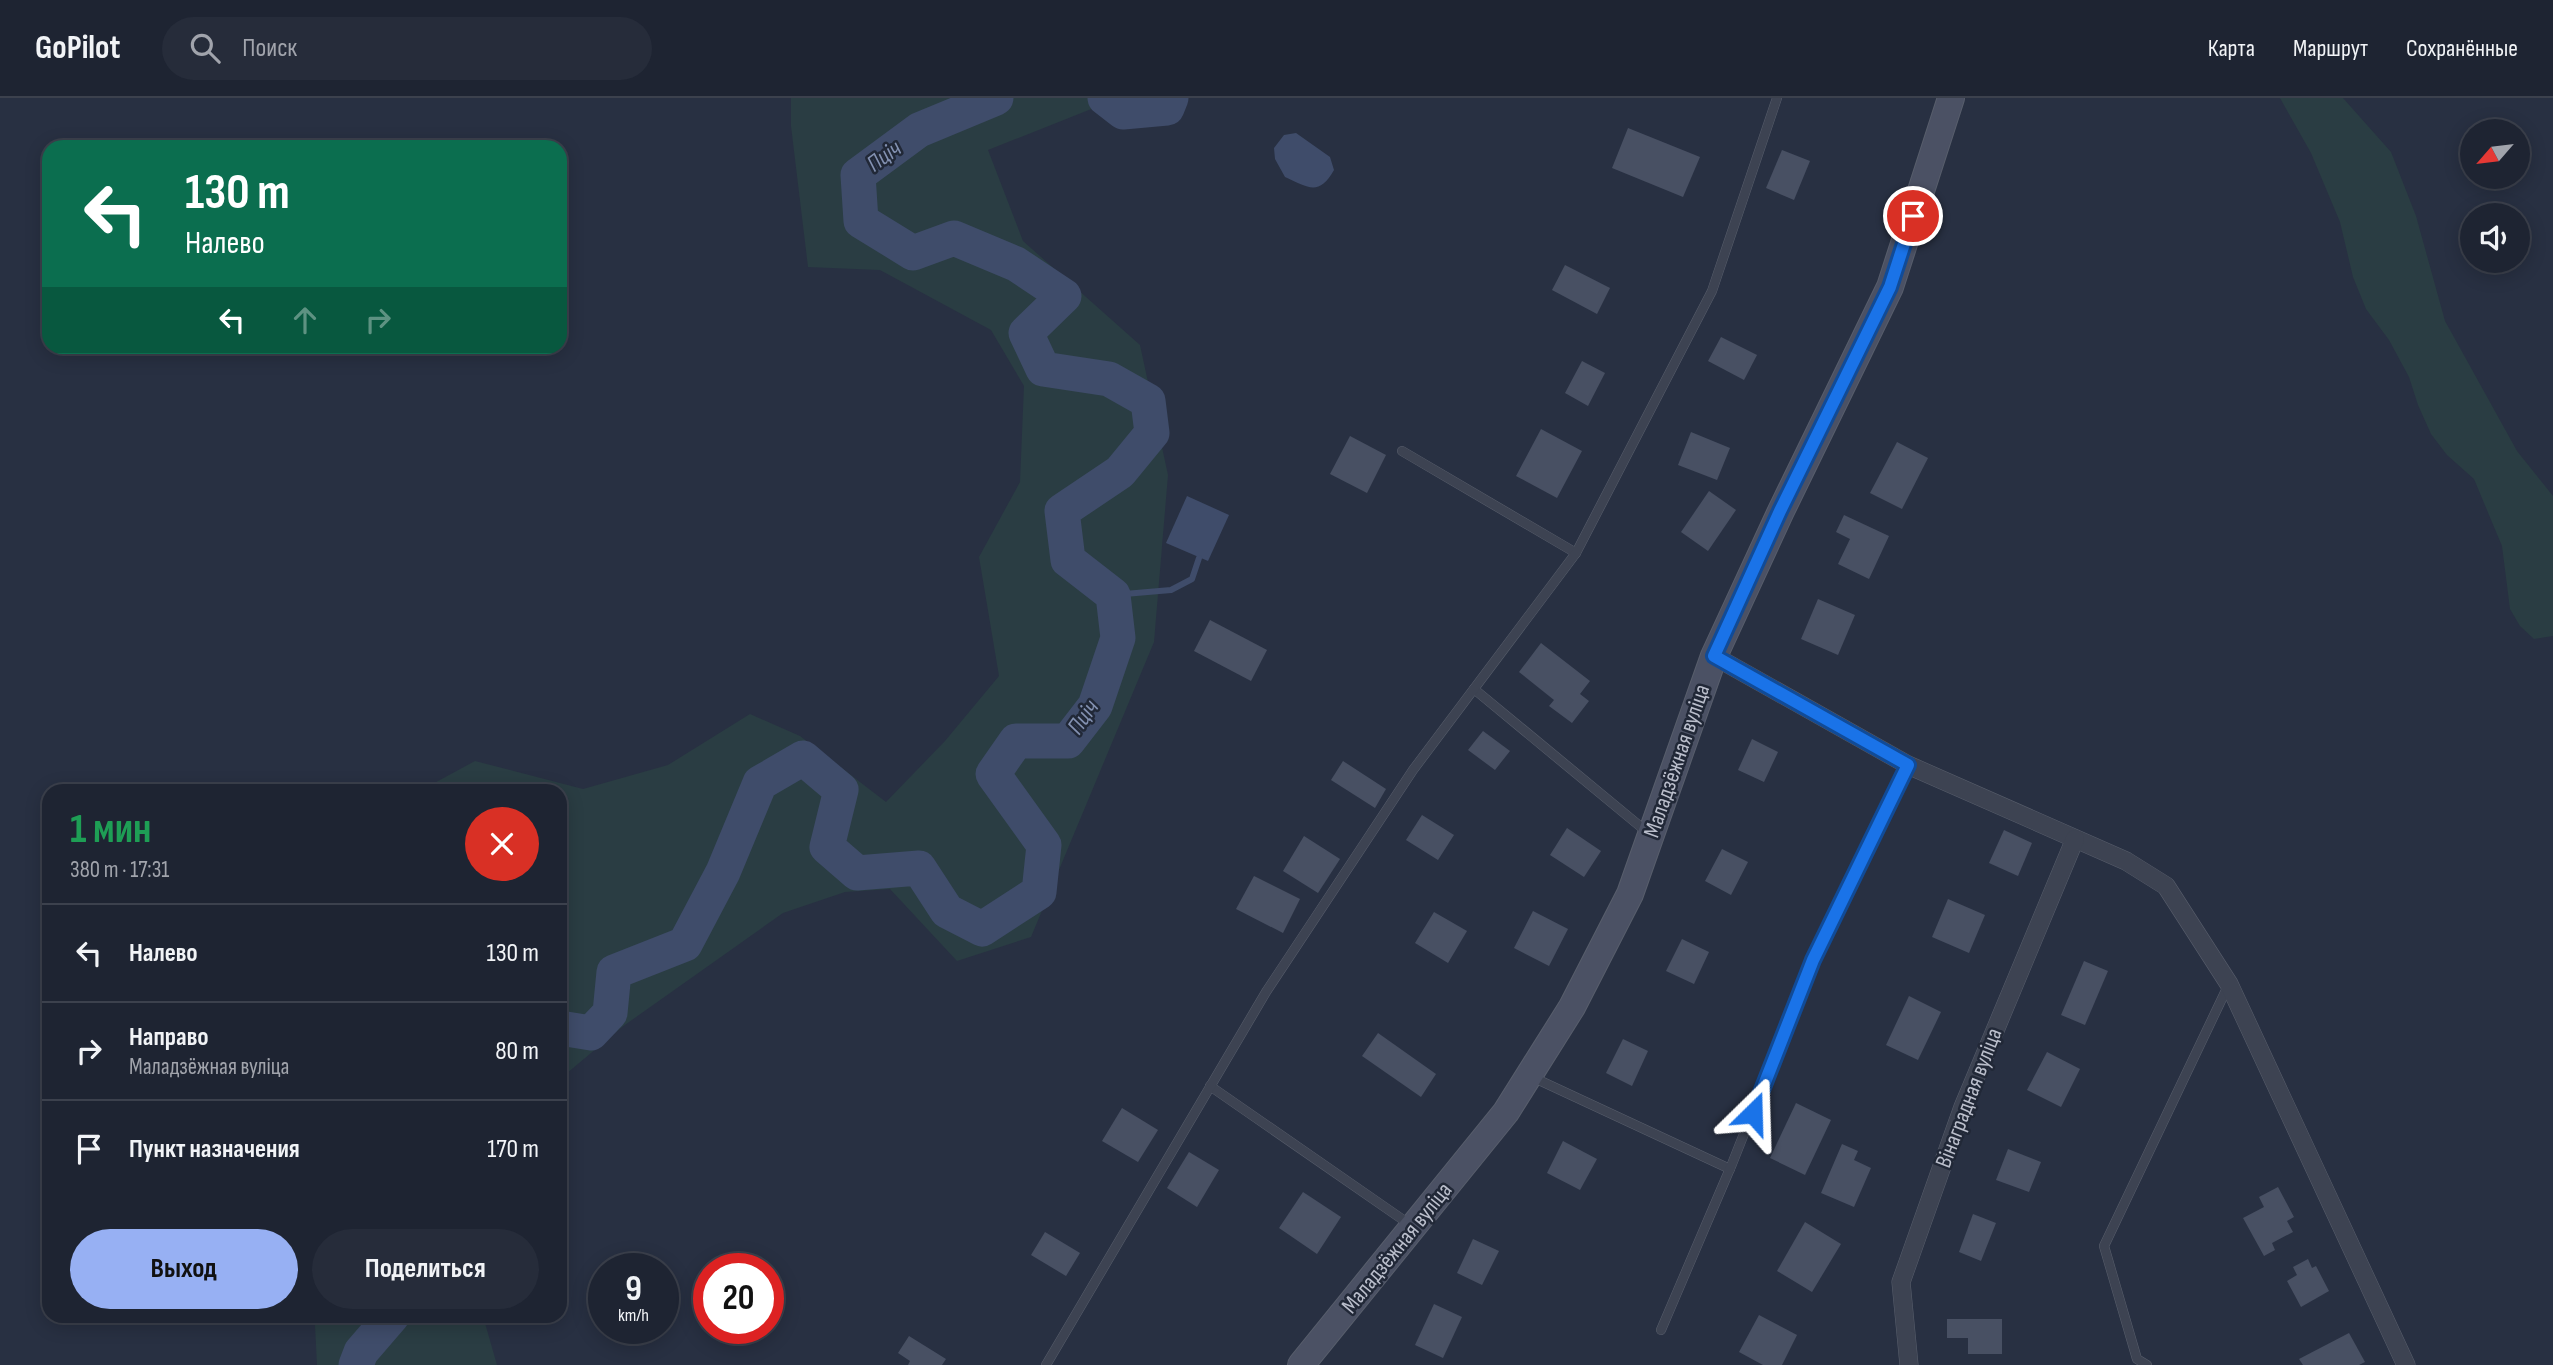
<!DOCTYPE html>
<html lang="ru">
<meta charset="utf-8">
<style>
:root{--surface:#1e2432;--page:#262c3a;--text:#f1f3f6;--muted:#a1a4ac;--line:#3c414d;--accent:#97b0f3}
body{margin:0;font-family:"Sofia Sans Condensed",sans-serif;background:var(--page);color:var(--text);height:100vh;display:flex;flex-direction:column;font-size:26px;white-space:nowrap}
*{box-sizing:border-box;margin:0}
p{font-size:23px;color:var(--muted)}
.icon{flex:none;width:38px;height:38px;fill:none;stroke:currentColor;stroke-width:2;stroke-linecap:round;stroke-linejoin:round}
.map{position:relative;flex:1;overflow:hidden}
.panel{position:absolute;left:42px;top:686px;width:525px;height:539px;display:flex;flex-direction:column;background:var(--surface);border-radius:21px;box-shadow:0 4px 18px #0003,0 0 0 2px var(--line)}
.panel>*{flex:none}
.top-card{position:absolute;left:42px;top:42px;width:525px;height:214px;border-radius:21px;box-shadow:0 4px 18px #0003,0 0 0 2px var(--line);background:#0b6e4f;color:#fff;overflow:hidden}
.needle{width:46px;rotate:242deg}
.buttons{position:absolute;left:2460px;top:21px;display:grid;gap:14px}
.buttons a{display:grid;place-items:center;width:70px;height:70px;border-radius:50%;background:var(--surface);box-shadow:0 4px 18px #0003,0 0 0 2px var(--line);font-size:35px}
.speed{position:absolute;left:588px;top:1155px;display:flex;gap:14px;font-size:35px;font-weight:700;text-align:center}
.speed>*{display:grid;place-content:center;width:91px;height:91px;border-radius:50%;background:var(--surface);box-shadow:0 4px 18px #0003,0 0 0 2px var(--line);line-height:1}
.speed small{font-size:18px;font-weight:400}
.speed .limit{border:10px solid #d22;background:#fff;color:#111}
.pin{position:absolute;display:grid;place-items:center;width:60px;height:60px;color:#fff;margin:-30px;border:4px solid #fff;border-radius:50%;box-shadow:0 2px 7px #0007}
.me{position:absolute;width:77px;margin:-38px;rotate:22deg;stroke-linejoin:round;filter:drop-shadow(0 0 5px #0008)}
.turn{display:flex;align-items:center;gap:24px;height:147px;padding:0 28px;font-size:32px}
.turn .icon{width:91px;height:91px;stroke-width:2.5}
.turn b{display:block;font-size:49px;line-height:60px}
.lanes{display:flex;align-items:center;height:66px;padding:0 28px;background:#0003;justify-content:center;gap:35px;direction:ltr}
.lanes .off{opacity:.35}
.round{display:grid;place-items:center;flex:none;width:74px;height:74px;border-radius:37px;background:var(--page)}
.head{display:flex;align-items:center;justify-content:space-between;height:119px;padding:0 28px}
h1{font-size:42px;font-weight:700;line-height:52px;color:#1e9e55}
.button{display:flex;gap:14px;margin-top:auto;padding:14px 28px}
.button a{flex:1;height:80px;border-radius:42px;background:var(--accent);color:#111;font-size:28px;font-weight:700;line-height:80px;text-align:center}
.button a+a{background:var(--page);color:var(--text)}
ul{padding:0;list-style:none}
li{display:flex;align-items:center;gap:21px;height:98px;padding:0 28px;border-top:2px solid var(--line)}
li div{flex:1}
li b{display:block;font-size:26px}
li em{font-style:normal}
header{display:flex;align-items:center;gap:42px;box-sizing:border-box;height:98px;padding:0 35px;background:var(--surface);border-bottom:2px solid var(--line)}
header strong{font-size:33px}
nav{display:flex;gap:38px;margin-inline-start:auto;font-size:24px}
.search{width:490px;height:63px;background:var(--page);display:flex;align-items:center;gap:18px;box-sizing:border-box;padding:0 24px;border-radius:38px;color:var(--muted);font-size:26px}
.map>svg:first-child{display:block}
</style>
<header>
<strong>GoPilot</strong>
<div class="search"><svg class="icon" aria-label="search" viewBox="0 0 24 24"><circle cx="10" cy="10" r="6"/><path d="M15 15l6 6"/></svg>Поиск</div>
<nav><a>Карта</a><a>Маршрут</a><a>Сохранённые</a></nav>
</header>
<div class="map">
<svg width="2553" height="1267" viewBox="0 0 2553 1267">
<rect width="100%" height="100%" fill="#283042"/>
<g fill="#2a3d43">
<path d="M791,0H1119L988,52L1023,143L1140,247L1168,377L1154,544L1031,839L957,863L890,791L845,794L783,815L622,929L560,981V693H427V689L475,663L583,691L668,667L750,616L800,638L886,704L945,643L999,578L979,459L1020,384L1024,288L991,232L880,172L808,169L791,28Z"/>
<path d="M2280,0H2343L2391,54L2416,118L2445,223L2517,353L2553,398V538L2534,541L2520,528L2510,511L2502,448L2474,381L2447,357L2431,336L2418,307L2409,279L2389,242L2366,211L2353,179L2340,124L2311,55Z"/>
<path d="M318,1218H483L497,1267H317L315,1227Z"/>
</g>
<g fill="#3f4c6a">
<path d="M1296,35L1330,59L1334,72C1319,98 1309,90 1285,79L1275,61L1274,50L1284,37Z"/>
<path d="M1187,398L1229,417L1208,463L1166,445Z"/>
</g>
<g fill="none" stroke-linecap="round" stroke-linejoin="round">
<path stroke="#3f4c6a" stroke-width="6" d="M1113,497L1171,492L1192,481L1199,460"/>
<g stroke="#3f4c6a" stroke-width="35">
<path d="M1105,0L1123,14L1167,10L1171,0"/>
<path d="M560,930L591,935L610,915L614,874L685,846L723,774L760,685L803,660L841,692L827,749L857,775L919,770L947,813L982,831L1039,794L1044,747L993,676L1016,643H1068L1095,608L1118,540L1113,497L1068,462L1062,413L1120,374L1152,335L1148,303L1109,281L1043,271L1026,235L1064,198L1016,166L954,140L913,155L861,123L858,77L919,32L996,0"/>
<path d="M356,1267L361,1254L392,1218"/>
</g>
</g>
<g fill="#485063">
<path d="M1628,30L1700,59L1683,99L1612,70Z"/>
<path d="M1782,52L1810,63L1794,102L1766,90Z"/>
<path d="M1565,167L1610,190L1597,216L1552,192Z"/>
<path d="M1721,239L1757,257L1744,282L1708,263Z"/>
<path d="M1582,263L1605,275L1588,308L1565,295Z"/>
<path d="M1541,331L1582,353L1557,400L1516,378Z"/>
<path d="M1691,334L1730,350L1717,382L1678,367Z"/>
<path d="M1350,338L1386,357L1367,395L1330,376Z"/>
<path d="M1897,344L1928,360L1902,411L1870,395Z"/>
<path d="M1709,393L1736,412L1708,453L1681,434Z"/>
<path d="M1844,417L1889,438L1869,481L1838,466L1850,441L1836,434Z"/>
<path d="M1818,501L1855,517L1838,557L1801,541Z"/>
<path d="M1210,522L1267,552L1251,583L1194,553Z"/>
<path d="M1541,545L1590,583L1580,596L1589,603L1572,625L1549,608L1554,602L1519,574Z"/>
<path d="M1483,633L1510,653L1495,672L1468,652Z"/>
<path d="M1752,641L1778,654L1764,684L1738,672Z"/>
<path d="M1343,663L1386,691L1375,710L1331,682Z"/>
<path d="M1422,717L1454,737L1438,762L1406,742Z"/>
<path d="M1567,730L1601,753L1584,779L1550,757Z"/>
<path d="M2004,732L2032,745L2018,778L1989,765Z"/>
<path d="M1304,738L1340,761L1318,795L1283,773Z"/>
<path d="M1722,751L1748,764L1731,797L1705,783Z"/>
<path d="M1254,778L1300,801L1283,835L1236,811Z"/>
<path d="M1948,801L1985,817L1969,855L1932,839Z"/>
<path d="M1533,813L1568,831L1549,868L1514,850Z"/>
<path d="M1434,814L1467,833L1448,865L1415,845Z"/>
<path d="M1682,841L1709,854L1694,886L1666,873Z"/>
<path d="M2084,863L2108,873L2085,927L2061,917Z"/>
<path d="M1909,898L1941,914L1918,962L1886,947Z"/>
<path d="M1378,935L1436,976L1421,999L1362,958Z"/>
<path d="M1623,941L1648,953L1632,988L1606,975Z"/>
<path d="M2047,954L2080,971L2061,1009L2027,992Z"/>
<path d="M1796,1005L1831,1022L1805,1077L1770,1060Z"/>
<path d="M1122,1010L1158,1032L1138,1064L1102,1043Z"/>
<path d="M1563,1043L1597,1061L1580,1092L1547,1075Z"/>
<path d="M1842,1046L1858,1053L1854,1062L1871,1070L1854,1109L1821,1095Z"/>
<path d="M2008,1051L2041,1064L2029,1094L1996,1082Z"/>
<path d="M1189,1054L1219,1072L1197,1109L1167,1090Z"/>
<path d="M2278,1089L2294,1119L2287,1123L2293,1134L2272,1145L2275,1152L2264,1158L2243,1120L2264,1109L2259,1099Z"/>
<path d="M1303,1094L1341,1119L1317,1156L1279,1130Z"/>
<path d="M1973,1116L1996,1125L1981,1163L1959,1154Z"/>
<path d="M1805,1124L1841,1146L1812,1194L1777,1173Z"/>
<path d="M1045,1134L1080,1155L1066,1178L1031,1157Z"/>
<path d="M1473,1141L1499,1153L1482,1187L1457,1175Z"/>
<path d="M2308,1161L2312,1170L2316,1168L2329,1193L2301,1209L2287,1183L2297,1177L2293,1169Z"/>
<path d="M1434,1206L1462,1219L1443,1260L1415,1247Z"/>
<path d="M1759,1217L1797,1237L1782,1267H1763L1739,1254Z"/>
<path d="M1947,1221H2002V1256H1968V1240H1947Z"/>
<path d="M2349,1235L2365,1264L2359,1267H2303L2299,1261Z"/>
<path d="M909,1238L946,1261L942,1267H908L910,1263L898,1255Z"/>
</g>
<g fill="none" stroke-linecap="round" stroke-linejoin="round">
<g stroke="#585e6c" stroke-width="10">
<g id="lane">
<path d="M1402,353L1576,455"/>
<path d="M1474,591L1647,734"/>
<path d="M1530,978L1730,1071"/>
<path d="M1210,988L1412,1128"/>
<path d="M1661,1232L1732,1066L1813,862L1908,667"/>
<path d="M1046,1267L1266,894L1413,672L1576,455L1712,193L1777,0"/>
<path d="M2147,1267L2137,1261L2104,1148L2228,888"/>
</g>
</g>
<g stroke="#585e6c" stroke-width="19">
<g id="street">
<path d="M1714,558L1908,667L2126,763L2166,788L2229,886L2406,1267"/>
<path d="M1909,1267L1901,1184L1963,1009L2075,741"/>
</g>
</g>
<g stroke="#585e6c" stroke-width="28">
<path id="secondary" d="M1301,1267L1506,1014L1572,909L1630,796L1714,558L1781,413L1890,189L1951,0"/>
</g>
<use href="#lane" stroke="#3d4352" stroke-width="9"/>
<use href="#street" stroke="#3d4352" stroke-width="18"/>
<use href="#secondary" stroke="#4b5164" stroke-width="26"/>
</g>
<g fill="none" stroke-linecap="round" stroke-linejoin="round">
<g stroke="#114b97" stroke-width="18">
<path id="route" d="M1753,1015L1813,862L1908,667L1714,558L1780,413L1890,189L1913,118"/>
</g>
<use href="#route" stroke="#1a73e8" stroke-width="12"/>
</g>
<g text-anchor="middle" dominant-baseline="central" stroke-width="5" stroke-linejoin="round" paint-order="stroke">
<g font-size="23" fill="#babecb" stroke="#212837">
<text transform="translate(1677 663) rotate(-71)">Маладзёжная вуліца</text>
<text transform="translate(1969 1000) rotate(-69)">Вінаградная вуліца</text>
<text transform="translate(1397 1150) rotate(-51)">Маладзёжная вуліца</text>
</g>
<g font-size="24" font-style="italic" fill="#8391b1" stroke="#212837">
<text transform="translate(884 58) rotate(-36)">Пціч</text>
<text transform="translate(1083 619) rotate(-55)">Пціч</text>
</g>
</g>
</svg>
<div class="buttons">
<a><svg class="needle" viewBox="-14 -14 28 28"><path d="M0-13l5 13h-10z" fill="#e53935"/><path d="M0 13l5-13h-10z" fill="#a1a4ac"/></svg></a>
<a><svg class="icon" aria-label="sound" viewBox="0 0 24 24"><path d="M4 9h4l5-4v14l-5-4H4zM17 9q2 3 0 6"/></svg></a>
</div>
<div class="speed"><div>9<small>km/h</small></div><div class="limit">20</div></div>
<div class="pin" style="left:1913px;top:118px;background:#d93025"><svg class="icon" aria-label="arrive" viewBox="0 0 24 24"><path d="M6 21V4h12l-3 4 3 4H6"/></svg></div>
<svg class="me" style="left:1753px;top:1015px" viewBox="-20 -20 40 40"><path d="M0-17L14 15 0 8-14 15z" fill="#1a73e8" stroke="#fff" stroke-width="4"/></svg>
<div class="top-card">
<div class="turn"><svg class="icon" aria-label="left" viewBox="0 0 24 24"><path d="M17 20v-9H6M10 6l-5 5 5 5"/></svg><div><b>130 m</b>Налево</div></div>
<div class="lanes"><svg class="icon" aria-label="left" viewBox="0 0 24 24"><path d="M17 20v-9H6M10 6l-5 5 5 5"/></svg><svg class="icon off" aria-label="ahead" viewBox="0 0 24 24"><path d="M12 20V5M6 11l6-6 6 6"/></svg><svg class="icon off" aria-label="right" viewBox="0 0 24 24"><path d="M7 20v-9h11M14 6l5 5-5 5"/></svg></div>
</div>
<section class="panel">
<div class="head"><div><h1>1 мин</h1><p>380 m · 17:31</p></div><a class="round" style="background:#d93025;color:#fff"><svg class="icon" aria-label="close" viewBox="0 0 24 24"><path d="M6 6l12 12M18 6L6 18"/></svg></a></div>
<ul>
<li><svg class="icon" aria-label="left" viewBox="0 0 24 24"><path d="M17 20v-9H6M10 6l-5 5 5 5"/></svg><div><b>Налево</b></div><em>130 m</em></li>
<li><svg class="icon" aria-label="right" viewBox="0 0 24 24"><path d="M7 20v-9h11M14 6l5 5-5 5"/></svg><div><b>Направо</b><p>Маладзёжная вуліца</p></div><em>80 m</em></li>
<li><svg class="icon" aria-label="arrive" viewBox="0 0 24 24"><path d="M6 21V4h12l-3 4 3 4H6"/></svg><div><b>Пункт назначения</b></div><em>170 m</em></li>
</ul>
<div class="button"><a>Выход</a><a>Поделиться</a></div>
</section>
</div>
